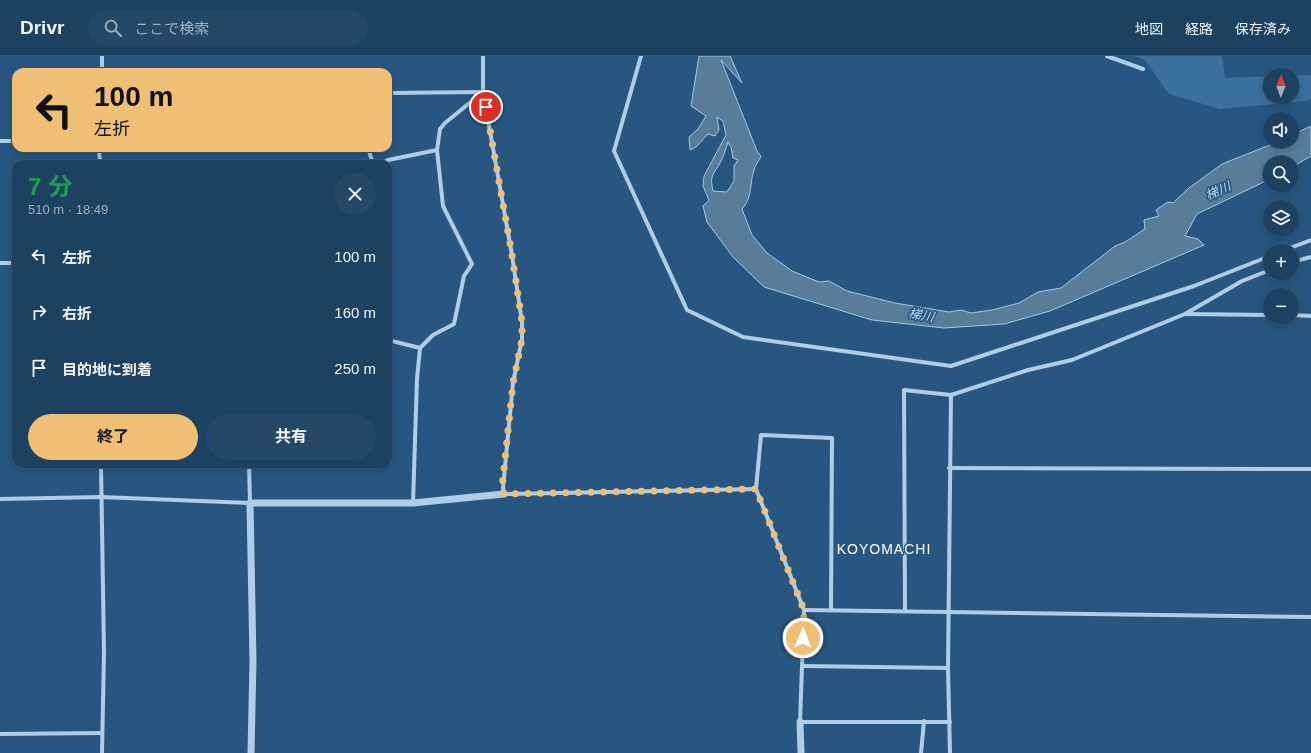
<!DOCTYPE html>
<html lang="ja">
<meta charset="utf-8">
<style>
:root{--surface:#1d4161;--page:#254867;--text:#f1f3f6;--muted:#a0afbd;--line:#3b5a76;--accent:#eebf75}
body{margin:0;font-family:Helvetica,"Noto Sans JP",sans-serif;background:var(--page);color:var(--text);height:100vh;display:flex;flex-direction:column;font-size:15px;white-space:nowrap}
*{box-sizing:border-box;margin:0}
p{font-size:13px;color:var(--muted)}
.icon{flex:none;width:22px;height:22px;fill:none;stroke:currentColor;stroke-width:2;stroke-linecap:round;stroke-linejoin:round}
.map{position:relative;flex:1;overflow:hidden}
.panel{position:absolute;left:12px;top:104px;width:380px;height:308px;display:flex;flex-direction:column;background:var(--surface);border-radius:12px;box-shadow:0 2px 10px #0003,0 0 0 1px var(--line)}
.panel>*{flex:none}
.guide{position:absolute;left:12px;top:12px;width:380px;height:84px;border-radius:12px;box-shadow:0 2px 10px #0003,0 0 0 1px var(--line);background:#eebf75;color:#111;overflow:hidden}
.needle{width:26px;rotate:1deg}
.controls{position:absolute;left:1263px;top:12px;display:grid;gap:8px}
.controls a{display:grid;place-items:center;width:36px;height:36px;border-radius:50%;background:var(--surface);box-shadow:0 2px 10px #0003,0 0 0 1px var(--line);font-size:20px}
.pin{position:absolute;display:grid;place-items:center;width:34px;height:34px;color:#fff;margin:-17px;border:2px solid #fff;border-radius:50%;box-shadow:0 1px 4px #0007}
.me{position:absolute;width:44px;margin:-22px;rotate:1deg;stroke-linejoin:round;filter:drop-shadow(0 0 3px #0008)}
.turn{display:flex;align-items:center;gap:14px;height:84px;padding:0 16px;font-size:18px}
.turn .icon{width:52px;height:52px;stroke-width:2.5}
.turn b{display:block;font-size:28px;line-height:34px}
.round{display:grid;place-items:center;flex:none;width:42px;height:42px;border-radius:21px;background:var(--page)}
.headline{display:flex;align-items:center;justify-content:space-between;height:68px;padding:0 16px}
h1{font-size:24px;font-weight:700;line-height:30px;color:#1e9e55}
.button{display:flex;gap:8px;margin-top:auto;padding:8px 16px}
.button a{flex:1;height:46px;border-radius:24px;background:var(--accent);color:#111;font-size:16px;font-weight:700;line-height:46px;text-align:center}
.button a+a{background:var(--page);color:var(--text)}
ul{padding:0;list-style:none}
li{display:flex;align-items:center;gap:12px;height:56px;padding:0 16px}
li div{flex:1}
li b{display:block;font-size:15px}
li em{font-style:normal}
header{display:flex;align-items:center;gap:24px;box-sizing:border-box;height:56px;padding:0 20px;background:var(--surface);border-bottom:1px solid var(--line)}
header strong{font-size:19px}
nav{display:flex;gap:22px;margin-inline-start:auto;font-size:14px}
.search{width:280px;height:36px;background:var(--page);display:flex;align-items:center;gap:10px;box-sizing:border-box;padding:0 14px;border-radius:22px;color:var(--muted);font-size:15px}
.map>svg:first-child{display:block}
</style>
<header>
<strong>Drivr</strong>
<div class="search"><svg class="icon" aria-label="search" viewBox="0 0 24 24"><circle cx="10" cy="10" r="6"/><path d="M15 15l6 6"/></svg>ここで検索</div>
<nav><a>地図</a><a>経路</a><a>保存済み</a></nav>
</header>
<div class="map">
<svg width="1311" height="697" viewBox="0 0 1311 697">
<rect width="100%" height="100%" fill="#275781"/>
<path fill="#3c719e" d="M1135,0H1222L1225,22L1270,20V41H1292V19H1311V43L1306,45L1220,53L1169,38L1145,4Z"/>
<path fill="#597c99" stroke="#a4c9e6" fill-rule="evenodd" d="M699,0H730L742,27L721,4L757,95L761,100C759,105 755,109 754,114C749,129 753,141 742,153L752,179L767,197L792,215L819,226L829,225L847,235L895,247L949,256L961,254L971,257L992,254L1019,247L1038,236L1061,232L1115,190L1125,186L1145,173L1144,164L1159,160L1156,154L1168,146L1173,147L1189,132L1222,108L1280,85H1292V79L1311,70V100L1292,111V107H1270V123L1197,158L1185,180L1198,183L1204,189L1050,255L1004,268L944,272L872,264L764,231L733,201L707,166L703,150L709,144L703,130L704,120L726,79L723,65L717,61L719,74L715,80L708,78L696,91L690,94L689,81L698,73L706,60L691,50ZM728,86L731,91L733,102L738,104L734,110V125L727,136L713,135C709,118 714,119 721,105C724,99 726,92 728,86Z"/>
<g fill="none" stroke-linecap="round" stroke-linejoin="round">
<g stroke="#afcde6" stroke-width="4">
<path d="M102,0V16"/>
<path d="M483,0V36L512,199L522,266V283L513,327L503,432L504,438L756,433"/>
<path d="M641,0L614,95L687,254L743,281L951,310L1194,230L1270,200"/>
<path d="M1107,0L1143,13"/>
<path d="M388,37L483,36"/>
<path d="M0,85H16"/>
<path d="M99,92L100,108"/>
<path d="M368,92L373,108"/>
<path d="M380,108L388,104L437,94"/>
<path d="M1282,195L1311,184"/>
<path d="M1292,206L1311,201"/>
<path d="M0,207H16"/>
<path d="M1185,258L1270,259"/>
<path d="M1292,259L1311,260"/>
<path d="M388,284L420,292"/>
<path d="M101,408L104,597L102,697"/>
<path d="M949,412L1311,413"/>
<path d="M0,443L101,441L250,447L249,408"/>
<path d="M413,447L417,323L420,292L433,279L454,268L464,220L472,208L443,150L437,94L440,73L445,67L483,36"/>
<path d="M804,554L1311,561"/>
<path d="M831,554L832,382L761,379L756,433L804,554L800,666H950"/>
<path d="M905,555L904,334L951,339L1028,314L1072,304L1185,258L1242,225L1270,214"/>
<path d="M802,610L948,612"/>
<path d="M0,678L102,677"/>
<path d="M921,697L924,665"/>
<path d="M950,697L948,612L951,339"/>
</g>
<g stroke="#afcde6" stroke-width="7">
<path d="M800,666L801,697"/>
<path d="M251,697L253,605L250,447H413L504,438"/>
</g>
</g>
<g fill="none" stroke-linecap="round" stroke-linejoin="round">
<path stroke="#eebf75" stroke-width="7" stroke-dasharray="0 12.6" d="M486,51L512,199L522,266V283L513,327L502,432L504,438L756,433L804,554L803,582"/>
</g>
<g text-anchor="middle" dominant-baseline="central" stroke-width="3" stroke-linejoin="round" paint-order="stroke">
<g font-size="13" font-style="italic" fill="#bad7ee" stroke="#275781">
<text transform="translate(1218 135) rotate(-25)">梯川</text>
<text transform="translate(921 259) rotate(10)">梯川</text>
</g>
<g font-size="14" letter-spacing="1" fill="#fff" stroke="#275781">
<text x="884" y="493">KOYOMACHI</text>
</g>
</g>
</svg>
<div class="controls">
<a><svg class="needle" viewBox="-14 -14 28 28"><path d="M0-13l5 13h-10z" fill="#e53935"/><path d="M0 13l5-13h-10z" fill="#a0afbd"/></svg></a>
<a><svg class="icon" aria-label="sound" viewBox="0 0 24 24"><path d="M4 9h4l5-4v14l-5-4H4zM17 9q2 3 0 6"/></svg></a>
<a><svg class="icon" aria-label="search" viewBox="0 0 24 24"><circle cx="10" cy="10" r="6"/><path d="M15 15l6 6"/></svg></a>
<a><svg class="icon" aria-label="layers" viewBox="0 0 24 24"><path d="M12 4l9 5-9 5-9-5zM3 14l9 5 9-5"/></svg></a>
<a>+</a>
<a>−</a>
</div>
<div class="pin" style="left:486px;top:51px;background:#d93025"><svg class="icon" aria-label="arrive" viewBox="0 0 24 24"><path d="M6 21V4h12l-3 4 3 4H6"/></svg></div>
<svg class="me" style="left:803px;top:582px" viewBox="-20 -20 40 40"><circle r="17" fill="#eebf75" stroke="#fff" stroke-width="3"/><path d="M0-11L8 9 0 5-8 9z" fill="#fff"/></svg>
<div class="guide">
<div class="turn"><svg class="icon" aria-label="left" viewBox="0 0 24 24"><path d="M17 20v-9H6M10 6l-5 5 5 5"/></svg><div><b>100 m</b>左折</div></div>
</div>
<section class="panel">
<div class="headline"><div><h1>7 分</h1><p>510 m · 18:49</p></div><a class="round"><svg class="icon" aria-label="close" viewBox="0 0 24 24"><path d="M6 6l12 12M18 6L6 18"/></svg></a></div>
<ul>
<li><svg class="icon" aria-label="left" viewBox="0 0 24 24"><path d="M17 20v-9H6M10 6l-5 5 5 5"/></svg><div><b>左折</b></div><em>100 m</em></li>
<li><svg class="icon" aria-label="right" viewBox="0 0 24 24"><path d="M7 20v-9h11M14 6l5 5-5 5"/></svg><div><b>右折</b></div><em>160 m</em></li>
<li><svg class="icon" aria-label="arrive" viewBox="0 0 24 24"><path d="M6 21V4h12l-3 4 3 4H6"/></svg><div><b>目的地に到着</b></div><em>250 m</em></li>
</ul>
<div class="button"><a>終了</a><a>共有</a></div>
</section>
</div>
